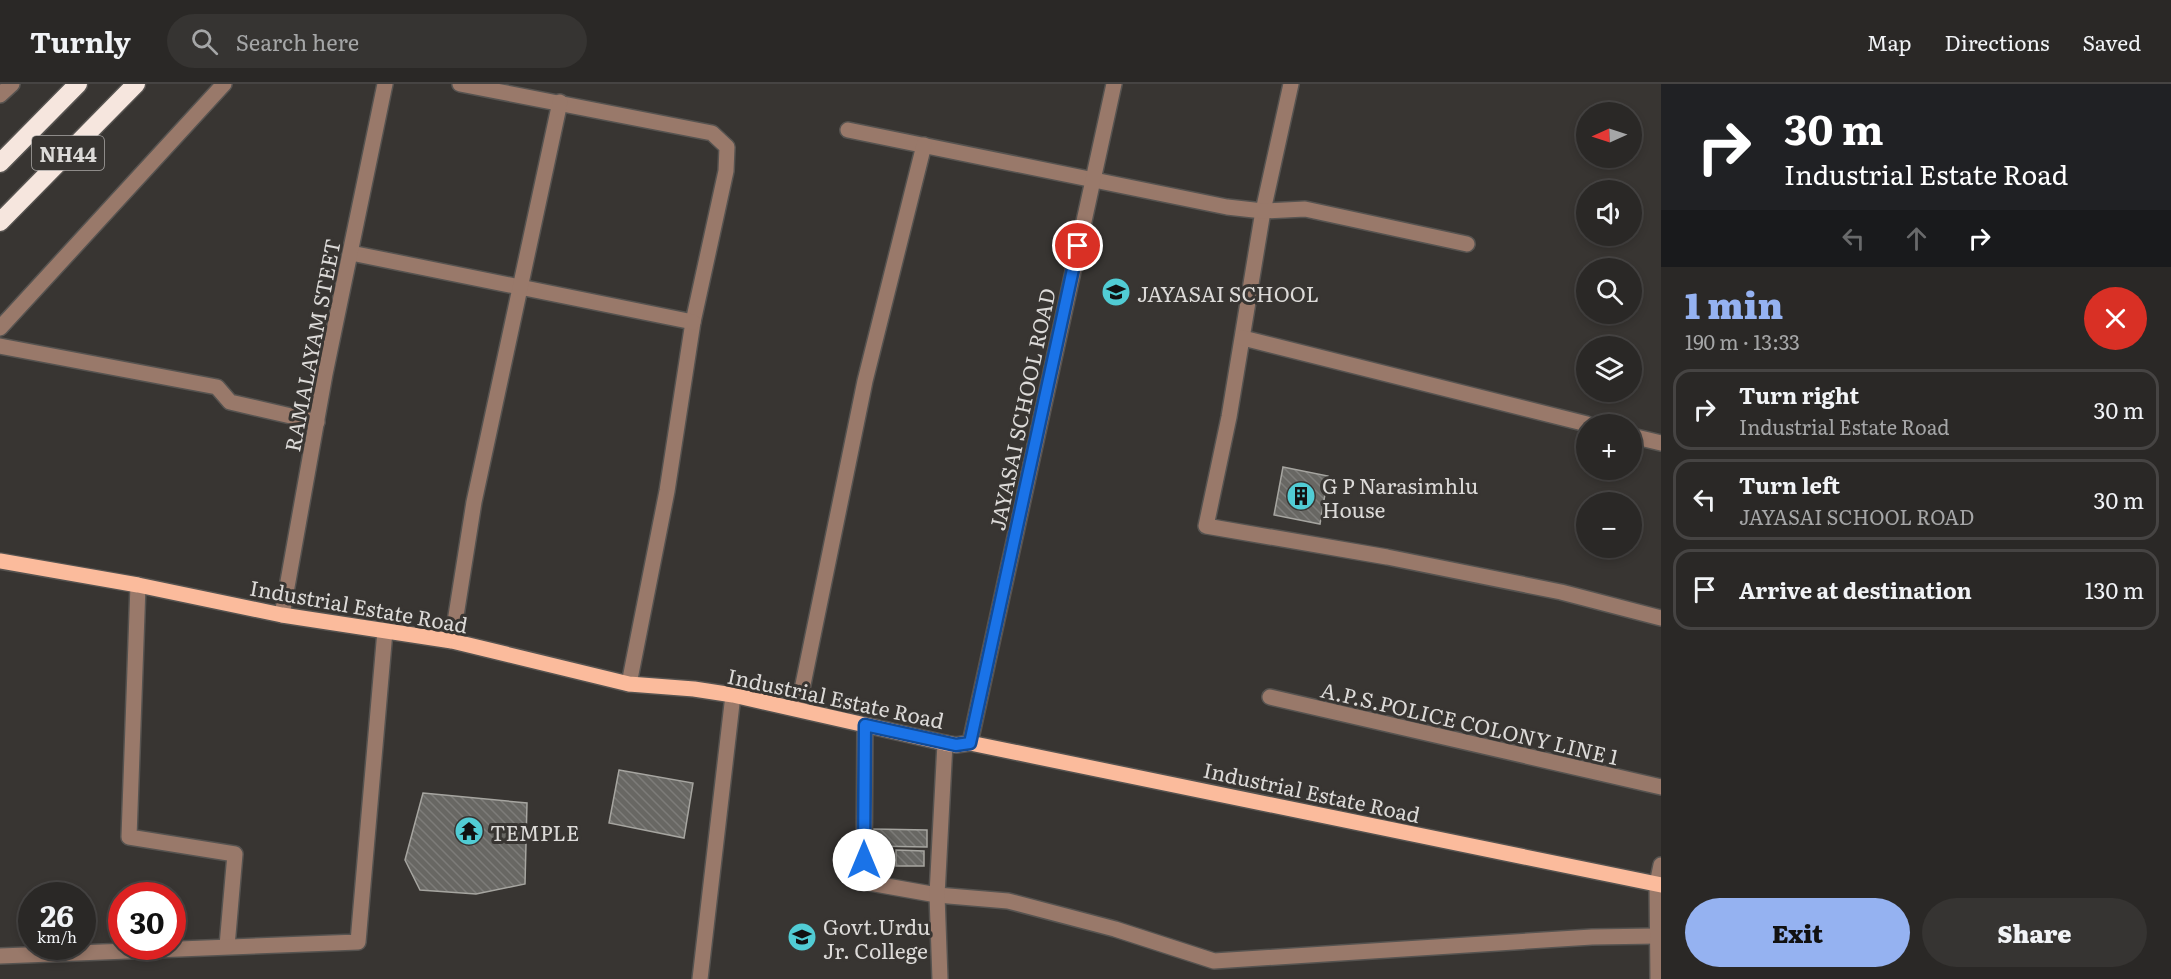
<!DOCTYPE html>
<meta charset="utf-8">
<style>
:root{--surface:#2a2826;--page:#363432;--text:#f1f3f6;--muted:#a5a6a7;--line:#464443;--accent:#95b2f1}
body{margin:0;font-family:Literata,serif;background:var(--page);color:var(--text);height:100vh;display:flex;flex-direction:column;font-size:22px;white-space:nowrap}
*{box-sizing:border-box;margin:0}
p{font-size:20px;color:var(--muted)}
.icon{flex:none;width:33px;height:33px;fill:none;stroke:currentColor;stroke-width:2;stroke-linecap:round;stroke-linejoin:round}
.map{position:relative;flex:1;overflow:hidden}
.sheet{display:flex;flex-direction:column;background:var(--surface);width:510px}
.sheet>*{flex:none}
.guide{background:#202124;color:#fff;overflow:hidden}
.needle{width:39px;rotate:267deg}
.controls{position:absolute;left:1576px;top:18px;display:grid;gap:12px}
.controls a{display:grid;place-items:center;width:66px;height:66px;border-radius:50%;background:var(--surface);box-shadow:0 3px 9px #0003,0 0 0 2px var(--line);font-size:30px}
.speed{position:absolute;left:18px;top:798px;display:flex;gap:12px;font-size:30px;font-weight:700;text-align:center}
.speed>*{display:grid;place-content:center;width:78px;height:78px;border-radius:50%;background:var(--surface);box-shadow:0 3px 9px #0003,0 0 0 2px var(--line);line-height:1}
.speed small{font-size:15px;font-weight:400}
.speed .limit{border:9px solid #d22;background:#fff;color:#111}
.pin{position:absolute;display:grid;place-items:center;width:51px;height:51px;color:#fff;margin:-26px;border:3px solid #fff;border-radius:50%;box-shadow:0 2px 6px #0007}
.me{position:absolute;width:66px;margin:-33px;rotate:0deg;stroke-linejoin:round;filter:drop-shadow(0 0 4px #0008)}
.turn{display:flex;align-items:center;gap:21px;height:126px;padding:0 24px;font-size:27px}
.turn .icon{width:78px;height:78px;stroke-width:2.5}
.turn b{display:block;font-size:42px;line-height:51px}
.lanes{display:flex;align-items:center;height:57px;padding:0 24px;background:#0003;justify-content:center;gap:30px;direction:ltr}
.lanes .off{opacity:.35}
.round{display:grid;place-items:center;flex:none;width:63px;height:63px;border-radius:32px;background:var(--page)}
.overview{display:flex;align-items:center;justify-content:space-between;height:102px;padding:0 24px}
h1{font-size:36px;font-weight:800;line-height:45px;color:var(--accent)}
.primary-button{display:flex;gap:12px;margin-top:auto;padding:12px 24px}
.primary-button a{flex:1;height:69px;border-radius:36px;background:var(--accent);color:#111;font-size:24px;font-weight:800;line-height:69px;text-align:center}
.primary-button a+a{background:var(--page);color:var(--text)}
ul{padding:0;list-style:none}
li{display:flex;align-items:center;gap:18px;height:81px;margin:0 12px 9px;padding:0 12px;border:3px solid var(--line);border-radius:18px}
li div{flex:1}
li b{display:block;font-size:22px}
li em{font-style:normal}
header{display:flex;align-items:center;gap:36px;box-sizing:border-box;height:84px;padding:0 30px;background:var(--surface);border-bottom:2px solid var(--line)}
header strong{font-size:28px}
nav{display:flex;gap:33px;margin-inline-start:auto;font-size:21px}
.search{width:420px;height:54px;background:var(--page);display:flex;align-items:center;gap:15px;box-sizing:border-box;padding:0 21px;border-radius:33px;color:var(--muted);font-size:22px}
main{display:flex;flex:1;min-height:0}
.map>svg:first-child{display:block}
</style>
<header>
<strong>Turnly</strong>
<div class="search"><svg class="icon" aria-label="search" viewBox="0 0 24 24"><circle cx="10" cy="10" r="6"/><path d="M15 15l6 6"/></svg>Search here</div>
<nav><a>Map</a><a>Directions</a><a>Saved</a></nav>
</header>
<main>
<div class="map">
<svg width="1661" height="895" viewBox="0 0 1661 895">
<defs>
<pattern id="building-back-hatch" width="6" height="6" patternUnits="userSpaceOnUse" patternTransform="scale(1.5)"><rect width="6" height="6" fill="#686763"/><path d="M-1 5l2 2M0 0l6 6M5-1l2 2" fill="none" stroke="#7d7c79"/></pattern>
</defs>
<rect width="100%" height="100%" fill="#383532"/>
<g fill="url(#building-back-hatch)" stroke="#a6a5a0" stroke-width="1.5">
<path d="M1283,383L1328,392L1320,440L1274,431Z"/>
<path d="M619,686L693,699L684,754L609,739Z"/>
<path d="M423,709L527,719L525,800L476,810L420,806L405,776Z"/>
<path d="M873,745L927,746V763L873,762Z"/>
<path d="M896,766L924,767V782H896Z"/>
<rect x="871" y="768" width="20" height="15"/>
</g>
<g fill="none" stroke-linecap="round" stroke-linejoin="round">
<g stroke="#565350" stroke-width="18">
<g id="minor">
<path d="M460,0L712,49L727,63L726,87L693,238L667,407L629,600"/>
<path d="M1291,0L1263,127L1229,333L1206,442L1387,473L1561,508L1661,534"/>
<path d="M0,11L12,0"/>
<path d="M848,46L1227,123L1263,127L1305,125L1467,160"/>
<path d="M351,169L693,238"/>
<path d="M0,244L224,0"/>
<path d="M1243,254L1587,340"/>
<path d="M0,262L217,303L230,318L317,338"/>
<path d="M1632,352L1661,359"/>
<path d="M138,501L129,753L235,770L227,862"/>
<path d="M282,531L325,290L385,0"/>
<path d="M452,557L474,418L560,18"/>
<path d="M1270,613L1661,703"/>
<path d="M798,625L865,297L924,61"/>
<path d="M865,641L864,798L937,811L1008,817L1115,845L1214,877L1592,853L1657,852"/>
<path d="M970,659L1114,0"/>
<path d="M0,872L358,858L385,547"/>
<path d="M700,895L733,611"/>
<path d="M940,895L937,811L945,659"/>
<path d="M1658,895L1657,800L1661,781"/>
</g>
</g>
<g stroke="#565350" stroke-width="18">
<path id="major" d="M0,477L138,501L282,531L452,557L629,600L694,605L733,611L945,659L956,661L970,659L1661,801"/>
</g>
<g stroke="#565350" stroke-width="21">
<g id="highway">
<path d="M0,79L78,0"/>
<path d="M0,138L136,0"/>
</g>
</g>
<use href="#minor" stroke="#99796a" stroke-width="15"/>
<use href="#major" stroke="#fbbb9c" stroke-width="15"/>
<use href="#highway" stroke="#f6e6de" stroke-width="18"/>
</g>
<g fill="none" stroke-linecap="round" stroke-linejoin="round">
<g stroke="#114b97" stroke-width="15">
<path id="route" d="M864,776L865,641L956,661L970,659L1078,162"/>
</g>
<use href="#route" stroke="#1a73e8" stroke-width="10"/>
</g>
<defs>
<g id="school-disc" transform="scale(1.5)"><circle r="9.5" fill="#51ccd4" stroke="#383532"/><path d="M0-5L7-2L0 1L-7-2ZM-4 1L0 2.5L4 1V4Q0 6-4 4Z" fill="#111"/></g>
<g id="building-disc" transform="scale(1.5)"><circle r="9.5" fill="#51ccd4" stroke="#383532"/><path d="M-4-6H4V6H1V3H-1V6H-4ZM-2.5-4.3h1.7v1.8h-1.7ZM.8-4.3h1.7v1.8H.8ZM-2.5-1h1.7V.8h-1.7ZM.8-1h1.7V.8H.8Z" fill="#111"/></g>
<g id="temple-disc" transform="scale(1.5)"><circle r="9.5" fill="#51ccd4" stroke="#383532"/><path d="M0-6L5-2H3V0L6.5 2.5H4V6H1.5V3h-3V6H-4V2.5H-6.5L-3 0V-2H-5Z" fill="#111"/></g>
<g id="university-disc" transform="scale(1.5)"><circle r="9.5" fill="#51ccd4" stroke="#383532"/><path d="M0-5L7-2L0 1L-7-2ZM-4 1L0 2.5L4 1V4Q0 6-4 4Z" fill="#111"/></g>
</defs>
<g fill-rule="evenodd">
<use href="#school-disc" x="1116" y="208"/>
<use href="#building-disc" x="1301" y="412"/>
<use href="#temple-disc" x="469" y="747"/>
<use href="#university-disc" x="802" y="853"/>
</g>
<g text-anchor="middle" dominant-baseline="central" stroke-width="6" stroke-linejoin="round" paint-order="stroke">
<rect fill="#383532" stroke="#aba8a6" stroke-width="1.5" x="32" y="52" width="72" height="34" rx="4.5"/>
<g font-size="20" font-weight="bold" fill="#dcdad8">
<text x="68" y="69">NH44</text>
</g>
<g font-size="21" fill="#dcdad8" stroke="#383532" text-anchor="start">
<text x="1137" y="208">JAYASAI SCHOOL</text>
<text x="1322" y="400">G P Narasimhlu<tspan x="1322" dy="24">House</tspan></text>
<text x="490" y="747">TEMPLE</text>
<text x="823" y="841">Govt.Urdu<tspan x="823" dy="24">Jr. College</tspan></text>
</g>
<g font-size="21" fill="#dcdad8" stroke="#383532">
<text transform="translate(311 261) rotate(-79)">RAMALAYAM STEET</text>
<text transform="translate(1021 325) rotate(-78)">JAYASAI SCHOOL ROAD</text>
<text transform="translate(359 521) rotate(10)">Industrial Estate Road</text>
<text transform="translate(836 613) rotate(12)">Industrial Estate Road</text>
<text transform="translate(1470 638) rotate(13)">A.P.S.POLICE COLONY LINE 1</text>
<text transform="translate(1312 707) rotate(12)">Industrial Estate Road</text>
</g>
</g>
</svg>
<div class="controls">
<a><svg class="needle" viewBox="-14 -14 28 28"><path d="M0-13l5 13h-10z" fill="#e53935"/><path d="M0 13l5-13h-10z" fill="#a5a6a7"/></svg></a>
<a><svg class="icon" aria-label="sound" viewBox="0 0 24 24"><path d="M4 9h4l5-4v14l-5-4H4zM17 9q2 3 0 6"/></svg></a>
<a><svg class="icon" aria-label="search" viewBox="0 0 24 24"><circle cx="10" cy="10" r="6"/><path d="M15 15l6 6"/></svg></a>
<a><svg class="icon" aria-label="layers" viewBox="0 0 24 24"><path d="M12 4l9 5-9 5-9-5zM3 14l9 5 9-5"/></svg></a>
<a>+</a>
<a>−</a>
</div>
<div class="speed"><div>26<small>km/h</small></div><div class="limit">30</div></div>
<div class="pin" style="left:1078px;top:162px;background:#d93025"><svg class="icon" aria-label="arrive" viewBox="0 0 24 24"><path d="M6 21V4h12l-3 4 3 4H6"/></svg></div>
<svg class="me" style="left:864px;top:776px" viewBox="-20 -20 40 40"><circle r="19" fill="#fff"/><path d="M0-13L10 11 0 6-10 11z" fill="#1a73e8"/></svg>
</div>
<section class="sheet">
<div class="guide">
<div class="turn"><svg class="icon" aria-label="right" viewBox="0 0 24 24"><path d="M7 20v-9h11M14 6l5 5-5 5"/></svg><div><b>30 m</b>Industrial Estate Road</div></div>
<div class="lanes"><svg class="icon off" aria-label="left" viewBox="0 0 24 24"><path d="M17 20v-9H6M10 6l-5 5 5 5"/></svg><svg class="icon off" aria-label="ahead" viewBox="0 0 24 24"><path d="M12 20V5M6 11l6-6 6 6"/></svg><svg class="icon" aria-label="right" viewBox="0 0 24 24"><path d="M7 20v-9h11M14 6l5 5-5 5"/></svg></div>
</div>
<div class="overview"><div><h1>1 min</h1><p>190 m · 13:33</p></div><a class="round" style="background:#d93025;color:#fff"><svg class="icon" aria-label="close" viewBox="0 0 24 24"><path d="M6 6l12 12M18 6L6 18"/></svg></a></div>
<ul>
<li><svg class="icon" aria-label="right" viewBox="0 0 24 24"><path d="M7 20v-9h11M14 6l5 5-5 5"/></svg><div><b>Turn right</b><p>Industrial Estate Road</p></div><em>30 m</em></li>
<li><svg class="icon" aria-label="left" viewBox="0 0 24 24"><path d="M17 20v-9H6M10 6l-5 5 5 5"/></svg><div><b>Turn left</b><p>JAYASAI SCHOOL ROAD</p></div><em>30 m</em></li>
<li><svg class="icon" aria-label="arrive" viewBox="0 0 24 24"><path d="M6 21V4h12l-3 4 3 4H6"/></svg><div><b>Arrive at destination</b></div><em>130 m</em></li>
</ul>
<div class="primary-button"><a>Exit</a><a>Share</a></div>
</section>
</main>
